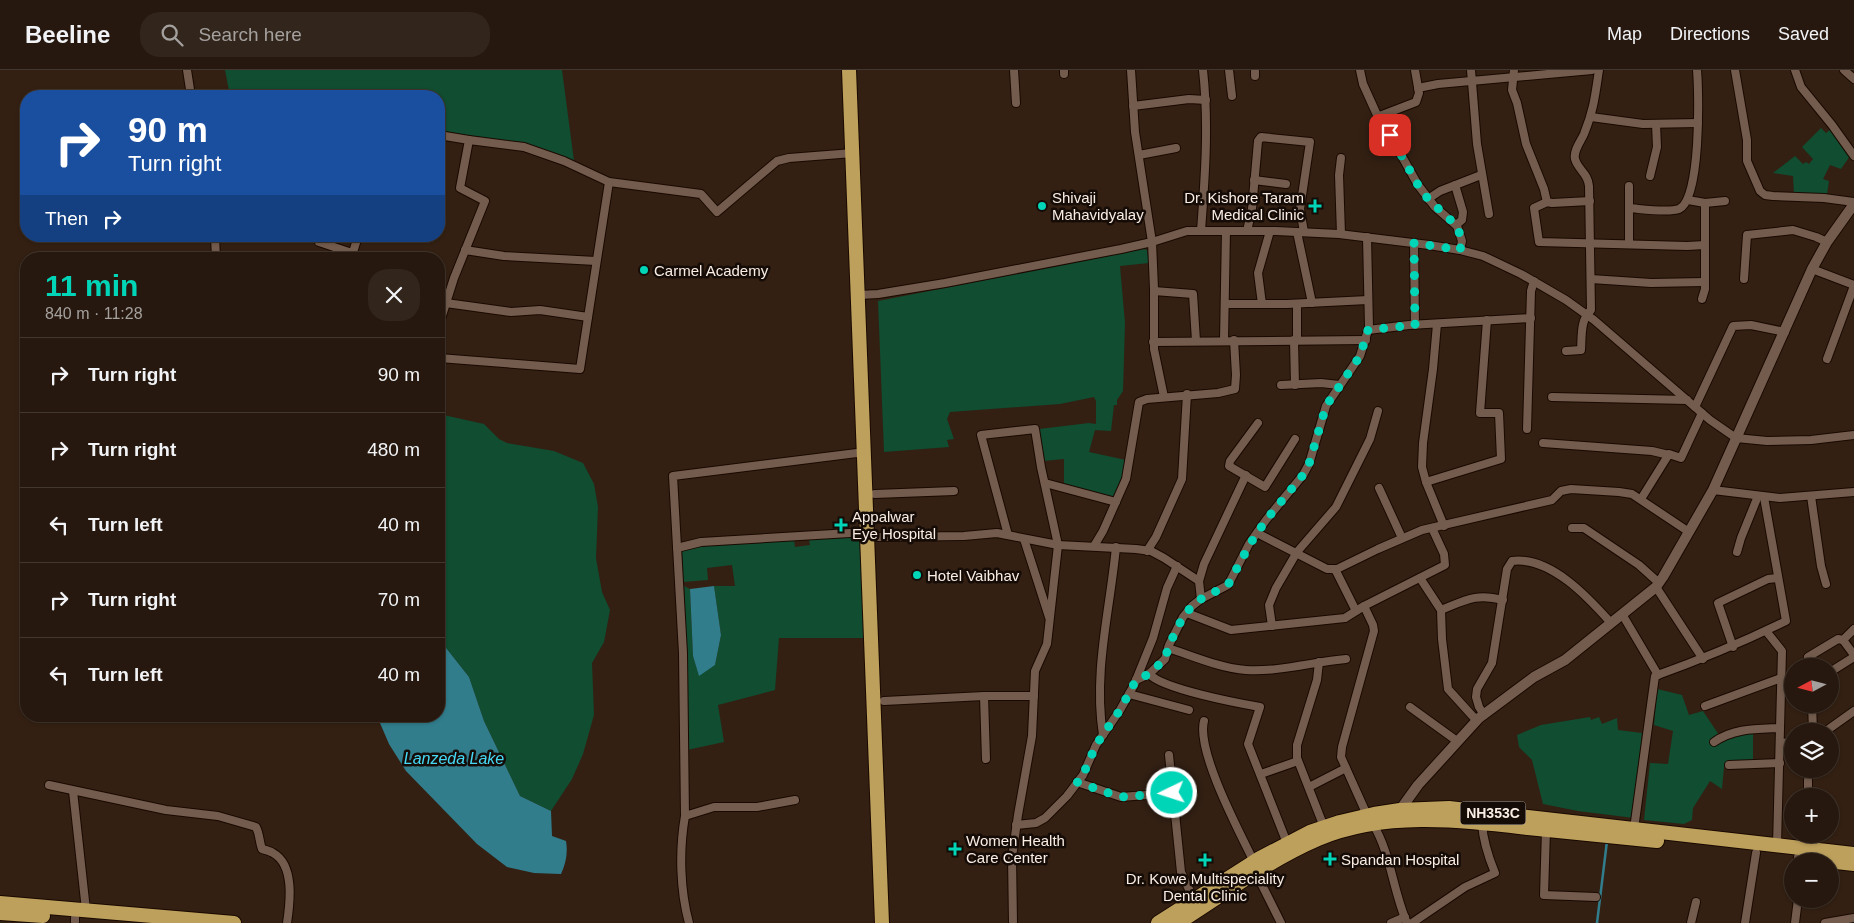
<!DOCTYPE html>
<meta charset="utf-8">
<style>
:root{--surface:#26180e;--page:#32251c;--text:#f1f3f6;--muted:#a4a09e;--line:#42372e;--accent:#00d5b7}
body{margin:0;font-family:Arial,sans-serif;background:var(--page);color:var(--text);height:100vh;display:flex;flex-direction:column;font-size:19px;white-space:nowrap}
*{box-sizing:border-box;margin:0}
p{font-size:16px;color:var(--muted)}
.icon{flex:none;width:28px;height:28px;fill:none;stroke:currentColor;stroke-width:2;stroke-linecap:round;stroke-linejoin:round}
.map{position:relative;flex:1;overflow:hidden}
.side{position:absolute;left:20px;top:182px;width:425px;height:470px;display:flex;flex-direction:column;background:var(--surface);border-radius:20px;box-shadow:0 1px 4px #0004,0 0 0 1px var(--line)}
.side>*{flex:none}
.banner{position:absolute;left:20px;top:20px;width:425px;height:152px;border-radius:20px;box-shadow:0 1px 4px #0004,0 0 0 1px var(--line);background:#1a4fa0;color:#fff;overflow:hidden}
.needle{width:32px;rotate:263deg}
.controls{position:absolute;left:1784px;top:588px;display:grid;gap:10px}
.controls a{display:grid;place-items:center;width:55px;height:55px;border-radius:50%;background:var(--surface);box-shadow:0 1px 4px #0004,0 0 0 1px var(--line);font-size:25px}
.pin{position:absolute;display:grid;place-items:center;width:42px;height:42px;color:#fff;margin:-21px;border-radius:10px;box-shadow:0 2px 8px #0006}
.me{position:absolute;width:55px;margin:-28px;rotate:266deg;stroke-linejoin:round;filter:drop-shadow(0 0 4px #0008)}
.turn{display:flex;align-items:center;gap:18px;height:105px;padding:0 25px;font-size:22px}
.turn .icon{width:65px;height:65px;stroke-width:2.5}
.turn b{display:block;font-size:35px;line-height:42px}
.then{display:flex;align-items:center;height:48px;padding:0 25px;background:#0003;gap:10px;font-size:19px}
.round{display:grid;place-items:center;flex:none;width:52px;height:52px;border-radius:20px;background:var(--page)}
.overview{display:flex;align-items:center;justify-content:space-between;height:85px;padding:0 25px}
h1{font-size:30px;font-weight:700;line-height:38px;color:var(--accent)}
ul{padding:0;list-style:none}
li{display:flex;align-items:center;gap:15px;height:75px;padding:0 25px;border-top:1px solid var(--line)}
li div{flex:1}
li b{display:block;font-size:19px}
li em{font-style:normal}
header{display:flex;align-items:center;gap:30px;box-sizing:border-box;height:70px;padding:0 25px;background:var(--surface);border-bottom:1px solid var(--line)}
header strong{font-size:24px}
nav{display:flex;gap:28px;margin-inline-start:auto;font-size:18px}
.search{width:350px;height:45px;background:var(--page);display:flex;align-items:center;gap:12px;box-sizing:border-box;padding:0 18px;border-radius:20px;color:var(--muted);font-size:19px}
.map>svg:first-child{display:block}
</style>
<header>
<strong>Beeline</strong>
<div class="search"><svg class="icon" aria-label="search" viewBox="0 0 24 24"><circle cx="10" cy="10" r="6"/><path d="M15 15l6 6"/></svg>Search here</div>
<nav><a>Map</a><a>Directions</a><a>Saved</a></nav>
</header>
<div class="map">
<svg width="1854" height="853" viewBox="0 0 1854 853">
<rect width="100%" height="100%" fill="#332013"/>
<g fill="#104d31">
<path d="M225,0H562L574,91L524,73L462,66L439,61V26H305L296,23L264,26H230Z"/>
<path d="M1821,58L1826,63L1831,59L1850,86L1841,99L1830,95L1823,109L1829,111L1827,124H1794L1793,106L1773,103L1795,86L1803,94L1806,92L1809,94L1813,89L1802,77Z"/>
<path d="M1144,179L1147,180L1149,193L1120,196L1125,253L1123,321L1117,330V335H1114L1111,361L1095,360L1089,382L1126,390V397L1114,429L1064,416V389L1044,391L1039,359L1089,353L1096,354V331L1094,327L1060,334L950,342L947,349L954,369L947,370L949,377L884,382L878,231Z"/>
<path d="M439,344L484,354L499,369L507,373L554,381L583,393L594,414L598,437L596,488L602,522L610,540L604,572L592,593L594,645L583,684L572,709L551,741L520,726L484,651L469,607L439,569Z"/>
<path d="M865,466L864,568H779L775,620L718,635L724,672L687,680V583L684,516L690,519L693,586L699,605L715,595L721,565L714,516H735L732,495L707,498L708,510L683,512L682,480L701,475L794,470L795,477L810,475L809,470Z"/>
<path d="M1657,619L1682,625L1689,645L1703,641L1719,665L1730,666L1753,662V691L1731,692L1724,697L1722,719L1710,711L1693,738L1692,750L1684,754L1644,750L1650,693L1668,694L1673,661L1654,655Z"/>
<path d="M1590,647L1591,650L1599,647L1602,654L1617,648L1618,660L1642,663L1634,748L1578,741L1543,734L1532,690L1519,677L1517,665L1541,655Z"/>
</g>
<g fill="#317d8c">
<path d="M714,516L721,565L715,595L699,606L693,586L690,519Z"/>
<path d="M439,569L469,607L484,651L520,726L551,741L552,766L566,771C568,783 566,793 561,804L534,803L507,797L477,774L406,701L389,674L377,646H439Z"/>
</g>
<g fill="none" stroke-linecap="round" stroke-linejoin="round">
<path stroke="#317d8c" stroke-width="2.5" d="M1597,853L1607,771"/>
<g stroke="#1a0901" stroke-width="10">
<g id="street">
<path d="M187,0L191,26"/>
<path d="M1014,0L1016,33"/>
<path d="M1064,0V4"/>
<path d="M1131,0L1135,62L1152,172L1154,219V279L1164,327"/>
<path d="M1229,0L1232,26"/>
<path d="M1255,0V6"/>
<path d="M1360,0L1363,14L1382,56L1390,65L1418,115L1435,137L1457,156L1462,171L1460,180"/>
<path d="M1471,0L1477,74L1489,144"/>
<path d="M1514,0L1512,20L1517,33L1526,74L1544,119L1547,132L1552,133L1590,131"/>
<path d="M1735,0L1747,70V91L1760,121L1765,125L1773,126L1824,128L1854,132"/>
<path d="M1795,0L1801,17L1832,55L1854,86"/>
<path d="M1844,0L1854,9"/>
<path d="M1418,18L1438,14L1592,0"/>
<path d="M1133,36L1189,29L1206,30"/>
<path d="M1377,47L1416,32L1419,23L1415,0"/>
<path d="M1591,47L1643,54L1698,53"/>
<path d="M439,65L469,70L460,118L485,131L454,208L439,255"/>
<path d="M469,70L524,77L564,91L609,112L701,124L717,142L777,91L789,88L853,83"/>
<path d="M1139,85L1176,78"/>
<path d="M1650,106L1657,77L1656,54"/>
<path d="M1254,110L1286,114"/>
<path d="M1455,115L1463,142L1462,150L1456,155"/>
<path d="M1428,129L1440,121L1481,105"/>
<path d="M1688,130L1705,133V219L1702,229"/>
<path d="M1547,132L1534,138L1539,172L1687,176L1705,175"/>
<path d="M1705,133L1725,131"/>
<path d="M1629,138C1642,139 1668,143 1679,139C1701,130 1699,23 1697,0"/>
<path d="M1201,161C1205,107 1209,54 1203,0"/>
<path d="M1247,161L1252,139L1258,71L1261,67L1310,72L1300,139L1304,162"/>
<path d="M1297,162L1312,233"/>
<path d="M1341,164L1339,105L1341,88"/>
<path d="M215,166L216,189"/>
<path d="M319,172L352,183"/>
<path d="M1414,173L1415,255"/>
<path d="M1629,174V116"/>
<path d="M465,180L504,186L596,191"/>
<path d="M351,189L358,166"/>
<path d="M1812,199L1854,215"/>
<path d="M1591,209L1651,213L1704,212"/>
<path d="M1744,209L1747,165L1793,160L1816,167L1827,172"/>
<path d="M1154,221L1193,224L1196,271"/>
<path d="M859,225L878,224L945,213L1121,179L1152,172L1187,161H1276L1339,164L1429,175L1460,180L1483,186L1521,204L1566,230L1594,250L1710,350L1736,368L1767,371L1811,370L1854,365"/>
<path d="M446,233L511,242L540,240L588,247"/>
<path d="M1225,234H1287L1368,230"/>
<path d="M1262,234L1258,203L1270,161"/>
<path d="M1297,234V270"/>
<path d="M1437,254L1433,299L1423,373L1422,397L1426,412L1444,456"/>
<path d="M1368,260L1409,255L1531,248"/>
<path d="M1224,270L1226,161"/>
<path d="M1294,270L1295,315"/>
<path d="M1153,272L1366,270"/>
<path d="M1566,281L1581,280C1582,266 1580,250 1591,240L1589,116C1588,103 1578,100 1575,89C1573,81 1581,71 1584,64C1594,39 1595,26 1599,0"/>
<path d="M439,288L580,299L609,112"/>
<path d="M1827,289L1854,216"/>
<path d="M1281,315L1321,313L1339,315"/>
<path d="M1552,327L1687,330"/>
<path d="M1695,337L1733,256L1751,255L1785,262"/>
<path d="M1258,353L1230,391L1229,396L1265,417L1295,369"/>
<path d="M1527,359L1531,221L1534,211"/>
<path d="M1543,373L1652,381L1669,385"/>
<path d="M1426,412L1501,389L1499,343H1480L1487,250"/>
<path d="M1045,413L1116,432"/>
<path d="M1379,418L1402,468"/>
<path d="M1713,420L1780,428L1854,422"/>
<path d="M875,424L954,421"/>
<path d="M1811,426L1821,496L1826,514"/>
<path d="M1641,429L1669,384L1681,388L1702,343"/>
<path d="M1572,458H1584L1639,495L1659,513"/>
<path d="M1257,463L1327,499H1335L1356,541"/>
<path d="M1008,465L981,365L1035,359L1041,397L1058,475L1047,574L1035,601L1032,666L1018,745L1012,787L1013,853"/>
<path d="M877,467L964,466L997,463L1058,475L1136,479L1151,481L1164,488L1199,511"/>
<path d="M1024,469L1049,547"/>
<path d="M1094,476L1103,461L1126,409L1139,332L1147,329L1218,323L1235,319L1236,305L1234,270"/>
<path d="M677,478L701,472L867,462"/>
<path d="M1147,481L1156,467L1182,409L1187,324"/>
<path d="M1737,482L1741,468L1758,426"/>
<path d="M1335,500L1378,479L1422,460L1552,430L1561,421L1571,419L1619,422L1632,424L1689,462"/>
<path d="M1420,508L1441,540L1442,569L1448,619L1477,651"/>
<path d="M1656,517L1703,589"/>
<path d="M1201,529L1199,511L1204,494L1246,405"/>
<path d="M1364,536L1373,555L1374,561L1342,677L1341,687L1367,745"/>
<path d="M1441,540C1466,530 1476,523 1503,530"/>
<path d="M1187,543L1231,560L1345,548L1364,536L1445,495L1444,484L1432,458"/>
<path d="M1622,544L1658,605"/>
<path d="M1272,556L1269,535L1276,518L1297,482L1336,437L1370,369L1378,341"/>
<path d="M1766,561L1782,581L1777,775"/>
<path d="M1843,570L1854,585"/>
<path d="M1733,577L1718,533L1768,509L1778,508"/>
<path d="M1168,578C1193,586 1220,598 1246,600C1279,602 1313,592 1346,589"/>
<path d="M1808,587L1838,569L1843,570L1854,559"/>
<path d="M1319,592L1317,610L1297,675V688L1324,757"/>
<path d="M1830,602L1854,587"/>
<path d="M1149,604C1163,619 1237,633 1260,637L1248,674L1287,773"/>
<path d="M1136,610L1149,604L1165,589L1169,575L1183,547L1192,536L1201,529L1228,515L1249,474L1266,450L1303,405L1309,394L1326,336L1360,286L1369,257L1367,167"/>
<path d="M1129,624L1189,640"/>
<path d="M984,626L986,689"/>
<path d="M884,631L984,626H1034"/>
<path d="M1812,634L1813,661"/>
<path d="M1705,636L1781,608"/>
<path d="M1410,637L1457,671"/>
<path d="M1484,645L1479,637L1476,627L1477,619L1492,593L1507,499L1512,491C1550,486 1588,527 1611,553"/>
<path d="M1204,651C1196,681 1240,763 1254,792"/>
<path d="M1826,661L1854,641"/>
<path d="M1103,665C1093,602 1110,540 1116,477"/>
<path d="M1714,672C1734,658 1756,659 1780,658"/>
<path d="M1780,673L1792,672"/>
<path d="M1169,685L1181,802L1194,830"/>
<path d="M1729,695L1780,693"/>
<path d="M1261,704L1298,691"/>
<path d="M1808,710V726"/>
<path d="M1077,712L1121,727L1172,723"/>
<path d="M49,715L166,740L218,746L256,757C260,765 259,771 262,779C266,780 270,781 273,783C295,795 290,833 287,853"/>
<path d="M1309,717L1346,698"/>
<path d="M73,721L86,840"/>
<path d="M795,730L757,737H714L685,746L683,583L673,406L865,382"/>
<path d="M685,746C679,780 680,820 689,853"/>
<path d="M1373,754C1391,784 1393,821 1407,853"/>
<path d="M1016,755L1036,753L1045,748L1067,726L1083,705L1096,675L1120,640L1134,615L1153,568L1167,518L1177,496"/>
<path d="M1634,759L1655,606C1700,590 1743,572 1786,551L1764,427"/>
<path d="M1546,760L1544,825L1596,827"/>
<path d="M1808,764V779"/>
<path d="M1798,791V787"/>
<path d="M1256,803L1281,853"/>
<path d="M75,853V848"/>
<path d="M1391,853L1405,847"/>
<path d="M1412,853L1465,817L1495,803C1488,786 1483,771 1482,753"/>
<path d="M1691,853L1696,832"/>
<path d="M1745,853L1756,783"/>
<path d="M1795,853L1798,829"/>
<path d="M1825,853L1854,848"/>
</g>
</g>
<g stroke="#1a0901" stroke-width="12">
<path id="secondary" d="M1400,740L1418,715L1479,648L1534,607L1565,590L1656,517L1663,507L1713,420L1812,199L1827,172L1854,134"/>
</g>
<g stroke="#1a0901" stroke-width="16">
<g id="highway">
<path d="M849,0L882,853"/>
<path d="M1810,789L1854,794"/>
<path d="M0,833L234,853"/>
<path d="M0,843L43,846"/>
<path d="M1158,853L1260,788L1310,762L1340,752L1374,744L1400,740L1449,738L1854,784"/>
<path d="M1178,853C1224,824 1269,790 1318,769C1385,741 1459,750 1528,758C1571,762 1614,767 1657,771"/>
</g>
</g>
<use href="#street" stroke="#735c4d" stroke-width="8"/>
<use href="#secondary" stroke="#735c4d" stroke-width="10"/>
<use href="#highway" stroke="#bda05c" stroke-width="14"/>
</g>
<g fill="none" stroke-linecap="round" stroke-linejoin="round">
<path stroke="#00d5b7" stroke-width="9" stroke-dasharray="0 16.2" d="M1172,723L1120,727L1077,712L1083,705L1096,675L1120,640L1136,610L1149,604L1165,589L1169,575L1183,547L1192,536L1201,529L1228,515L1250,474L1266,450L1303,405L1309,394L1326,336L1360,286L1368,260L1415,255L1414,173L1460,180L1462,171L1457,156L1428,129L1418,115L1390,65"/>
</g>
<g fill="#00d5b7" stroke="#150c07" stroke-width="2">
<circle cx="1042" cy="136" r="5"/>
<path d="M1312.5 128.5h5v5h5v5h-5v5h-5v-5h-5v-5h5z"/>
<circle cx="644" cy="200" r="5"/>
<path d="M838.5 447.5h5v5h5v5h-5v5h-5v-5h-5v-5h5z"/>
<circle cx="917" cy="505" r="5"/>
<path d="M952.5 771.5h5v5h5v5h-5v5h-5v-5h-5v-5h5z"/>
<path d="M1327.5 781.5h5v5h5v5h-5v5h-5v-5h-5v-5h5z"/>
<path d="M1202.5 782.5h5v5h5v5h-5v5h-5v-5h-5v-5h5z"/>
</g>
<g text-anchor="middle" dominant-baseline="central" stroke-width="5" stroke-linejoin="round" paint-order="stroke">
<rect fill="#150c07" stroke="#b5aaa2" stroke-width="1" x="1460.5" y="731.5" width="65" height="23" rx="4"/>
<g font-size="14" font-weight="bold" fill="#faede4">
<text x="1493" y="743">NH353C</text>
</g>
<g font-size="15" fill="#faede4" stroke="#150c07" text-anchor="start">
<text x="1052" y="127">Shivaji<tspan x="1052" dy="17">Mahavidyalay</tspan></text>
<text x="1304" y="127" text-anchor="end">Dr. Kishore Taram<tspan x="1304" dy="17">Medical Clinic</tspan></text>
<text x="654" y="200">Carmel Academy</text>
<text x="852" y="446">Appalwar<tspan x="852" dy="17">Eye Hospital</tspan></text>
<text x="927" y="505">Hotel Vaibhav</text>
<text x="966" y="770">Women Health<tspan x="966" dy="17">Care Center</tspan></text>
<text x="1341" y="789">Spandan Hospital</text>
<text x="1205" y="808" text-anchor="middle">Dr. Kowe Multispeciality<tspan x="1205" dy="17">Dental Clinic</tspan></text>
</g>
<g font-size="16" font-style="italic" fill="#46d9f5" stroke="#150c07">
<text x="454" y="688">Lanzeda Lake</text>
</g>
</g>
</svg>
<div class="controls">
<a><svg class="needle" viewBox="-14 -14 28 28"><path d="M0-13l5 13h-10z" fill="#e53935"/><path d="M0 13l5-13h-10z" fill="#a4a09e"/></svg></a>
<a><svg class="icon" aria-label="layers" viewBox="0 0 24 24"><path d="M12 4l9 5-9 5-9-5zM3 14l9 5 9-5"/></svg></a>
<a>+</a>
<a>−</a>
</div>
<div class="pin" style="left:1390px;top:65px;background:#d93025"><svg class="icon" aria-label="arrive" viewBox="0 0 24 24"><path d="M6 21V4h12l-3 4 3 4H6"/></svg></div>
<svg class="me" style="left:1172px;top:723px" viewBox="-20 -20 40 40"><circle r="17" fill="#00d5b7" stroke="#fff" stroke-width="3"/><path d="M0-11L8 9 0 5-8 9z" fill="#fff"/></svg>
<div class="banner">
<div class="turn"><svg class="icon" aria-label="right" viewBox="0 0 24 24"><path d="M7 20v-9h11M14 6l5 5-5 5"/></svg><div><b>90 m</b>Turn right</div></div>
<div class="then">Then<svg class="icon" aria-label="right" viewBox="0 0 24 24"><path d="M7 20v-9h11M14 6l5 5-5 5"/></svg></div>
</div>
<section class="side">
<div class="overview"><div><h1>11 min</h1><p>840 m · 11:28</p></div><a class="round"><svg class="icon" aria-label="close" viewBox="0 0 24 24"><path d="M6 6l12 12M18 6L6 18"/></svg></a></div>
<ul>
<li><svg class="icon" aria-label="right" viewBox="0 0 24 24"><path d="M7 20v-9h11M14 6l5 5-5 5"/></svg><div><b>Turn right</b></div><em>90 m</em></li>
<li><svg class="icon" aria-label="right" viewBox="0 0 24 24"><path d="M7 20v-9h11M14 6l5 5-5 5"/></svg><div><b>Turn right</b></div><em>480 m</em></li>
<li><svg class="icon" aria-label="left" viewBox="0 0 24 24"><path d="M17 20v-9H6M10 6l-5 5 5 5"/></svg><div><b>Turn left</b></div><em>40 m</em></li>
<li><svg class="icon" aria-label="right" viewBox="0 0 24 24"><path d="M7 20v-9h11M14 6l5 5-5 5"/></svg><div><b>Turn right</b></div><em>70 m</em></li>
<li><svg class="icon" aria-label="left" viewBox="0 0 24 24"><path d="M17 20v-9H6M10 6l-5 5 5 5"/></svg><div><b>Turn left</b></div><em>40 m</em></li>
</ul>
</section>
</div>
